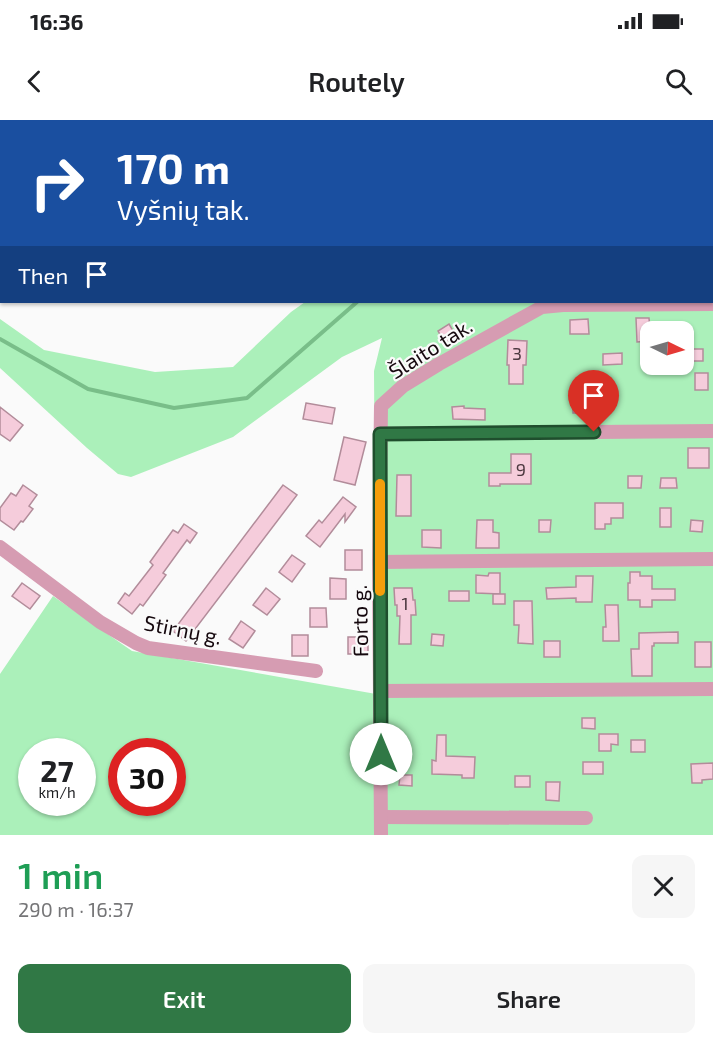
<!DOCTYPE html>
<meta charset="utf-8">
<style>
:root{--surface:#fff;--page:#f6f6f6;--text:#202124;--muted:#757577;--accent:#307845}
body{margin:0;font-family:"Exo 2",sans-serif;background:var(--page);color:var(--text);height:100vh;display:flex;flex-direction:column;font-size:22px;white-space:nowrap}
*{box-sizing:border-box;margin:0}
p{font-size:20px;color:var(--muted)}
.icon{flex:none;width:33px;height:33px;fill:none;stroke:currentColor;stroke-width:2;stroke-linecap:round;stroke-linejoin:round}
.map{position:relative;height:715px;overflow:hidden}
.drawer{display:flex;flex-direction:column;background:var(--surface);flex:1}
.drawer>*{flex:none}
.guide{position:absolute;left:0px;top:0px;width:714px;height:183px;box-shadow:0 2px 4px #0004;background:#1a4fa0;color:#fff;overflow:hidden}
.needle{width:39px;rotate:95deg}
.controls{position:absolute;left:640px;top:201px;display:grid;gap:12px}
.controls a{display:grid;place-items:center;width:54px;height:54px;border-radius:12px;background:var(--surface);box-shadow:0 2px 4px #0004;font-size:30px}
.speed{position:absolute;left:18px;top:618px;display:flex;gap:12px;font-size:30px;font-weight:700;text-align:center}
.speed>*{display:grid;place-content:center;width:78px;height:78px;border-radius:50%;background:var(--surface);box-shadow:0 2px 4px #0004;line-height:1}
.speed small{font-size:15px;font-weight:400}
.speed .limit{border:9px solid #d22;background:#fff;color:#111}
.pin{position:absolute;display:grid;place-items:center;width:51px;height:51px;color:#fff;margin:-62px -26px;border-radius:50% 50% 50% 0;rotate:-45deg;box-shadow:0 0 6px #0007}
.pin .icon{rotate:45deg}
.me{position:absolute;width:66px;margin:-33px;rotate:0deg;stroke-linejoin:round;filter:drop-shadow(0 0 4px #0008)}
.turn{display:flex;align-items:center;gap:21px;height:126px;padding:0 18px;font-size:27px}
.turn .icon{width:78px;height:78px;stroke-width:2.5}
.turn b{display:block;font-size:42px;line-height:51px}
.then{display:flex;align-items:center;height:57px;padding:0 18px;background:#0003;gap:12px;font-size:22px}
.round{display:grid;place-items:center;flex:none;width:63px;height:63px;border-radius:12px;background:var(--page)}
.head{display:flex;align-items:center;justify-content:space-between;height:102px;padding:0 18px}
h1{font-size:36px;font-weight:600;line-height:45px;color:#1e9e55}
.cta{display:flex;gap:12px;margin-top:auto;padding:12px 18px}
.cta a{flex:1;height:69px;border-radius:12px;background:var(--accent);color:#fff;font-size:24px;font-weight:600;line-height:69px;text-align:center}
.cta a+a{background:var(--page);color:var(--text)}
.status{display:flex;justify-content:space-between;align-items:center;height:42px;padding:0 30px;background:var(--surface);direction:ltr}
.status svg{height:16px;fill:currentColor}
header{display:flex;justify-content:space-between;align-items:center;height:78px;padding:0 18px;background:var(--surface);font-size:27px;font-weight:600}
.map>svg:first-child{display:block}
</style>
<div class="status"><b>16:36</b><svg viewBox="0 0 49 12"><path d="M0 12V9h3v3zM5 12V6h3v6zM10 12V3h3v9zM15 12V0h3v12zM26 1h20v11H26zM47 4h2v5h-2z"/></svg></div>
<header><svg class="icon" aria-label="back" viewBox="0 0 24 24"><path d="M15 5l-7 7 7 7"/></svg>Routely<svg class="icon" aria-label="search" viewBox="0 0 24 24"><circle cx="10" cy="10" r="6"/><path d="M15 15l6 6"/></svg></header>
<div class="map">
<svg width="713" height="715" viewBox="0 0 713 715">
<rect width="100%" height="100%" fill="#fafafa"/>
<path fill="#abf0ba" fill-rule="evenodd" d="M473,0H713V715H0V554L53,476L132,531L376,574L374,251L382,218L342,237L233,317L131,357L118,354L87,328L0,248V199L44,230L155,252L233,247L291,192L305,182H712V2L472,1ZM651,212H684V244H651ZM32,632H82V682H32ZM122,632H172V682H122Z"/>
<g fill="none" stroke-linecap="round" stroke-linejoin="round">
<g stroke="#79be89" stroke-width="4">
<path d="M613,0L618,2"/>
<path d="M525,2L526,0"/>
<path d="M712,52H713"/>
<path d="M0,219L88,269L174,288L247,278L357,182"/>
</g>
</g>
<g fill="#f5ccdb" stroke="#b28c9a" stroke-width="1.5">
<path d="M636,198H649L651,221L637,222Z"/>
<path d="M588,199L589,214H570V200Z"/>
<path d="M449,204L456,216L445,223L438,211Z"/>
<path d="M508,220L527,221L526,245H523V264H509V245H507Z"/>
<rect x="687" y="229" width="16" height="12"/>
<path d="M622,233V244L603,245V234Z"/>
<rect x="695" y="253" width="13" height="17"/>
<rect x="573" y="271" width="17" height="22"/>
<path d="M306,283L335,288L332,304L303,299Z"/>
<path d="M464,286V288L485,289V300L453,299L452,287Z"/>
<path d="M0,287L23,305L10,321L0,314Z"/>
<path d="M344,317L366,322L355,365L334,360Z"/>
<rect x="688" y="328" width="21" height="20"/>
<path d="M511,334H531V364H500V366H489V353H511Z"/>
<path d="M397,355H411V396H396Z"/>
<path d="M628,356H642L641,368H628Z"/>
<path d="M661,358H676L677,368H660Z"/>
<path d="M23,365L37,375L29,386L33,389L23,402L21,401L14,410L0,400V388L11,373L16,376Z"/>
<path d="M283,365L297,375L186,521L173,511Z"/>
<path d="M343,377L356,387L345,402V394L320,427L306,416L319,400L322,403Z"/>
<path d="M595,383H623V398H611V404H605V409H595Z"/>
<rect x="660" y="388" width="11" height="19"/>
<path d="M477,400H493V412L499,413V428H476Z"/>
<path d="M539,400H551L550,412H539Z"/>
<path d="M691,400L703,401L702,412L690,411Z"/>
<path d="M184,404L197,413L190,423L187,420L163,453L166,455L143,486L140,484L132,494L118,483L125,473L129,476L153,445L150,442L173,410L178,413Z"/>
<path d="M422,410H441V428L422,427Z"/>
<rect x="345" y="430" width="17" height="20"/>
<path d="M292,435L305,444L292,462L279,452Z"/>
<path d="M630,452H640V456H652V469H675V480H652V487H640V480H628V463H630Z"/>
<path d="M489,453H500V474L476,473V455L488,456Z"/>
<path d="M576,456H593L592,482H576V478L547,479L546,468L576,467Z"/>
<path d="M330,458L346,459V479H330Z"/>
<path d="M22,463L40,476L30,489L12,476Z"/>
<path d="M266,468L280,479L267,495L253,485Z"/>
<path d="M394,468H412L413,480H415L416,495H411V524H399L400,496H397V485H395Z"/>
<rect x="449" y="471" width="20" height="10"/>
<rect x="493" y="474" width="12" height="10"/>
<path d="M514,481H532L533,524L518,523L519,505H514Z"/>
<path d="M605,485H618L619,521H603V507H606Z"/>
<path d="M310,488H326L327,507H310Z"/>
<path d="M241,501L255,511L243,528L229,519Z"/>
<path d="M678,512V523H654V526H652V556H632L631,529H639V513Z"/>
<path d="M432,514L444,515L443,526L431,525Z"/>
<rect x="292" y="515" width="16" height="21"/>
<rect x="348" y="517" width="20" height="17"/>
<rect x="544" y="521" width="16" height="16"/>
<rect x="695" y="522" width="16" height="25"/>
<path d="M582,598H595V609L582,608Z"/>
<path d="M599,614H618V625L611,624V631H599Z"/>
<path d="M437,615H446V636L475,637L474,658H462V655L432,654V640L436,641Z"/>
<rect x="631" y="620" width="14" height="12"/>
<rect x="583" y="642" width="20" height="12"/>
<path d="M713,643V659L702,660V663H692L691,644Z"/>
<path d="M400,655H412V666L399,665Z"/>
<rect x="515" y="656" width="15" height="11"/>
<path d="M546,662H560L559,681L546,680Z"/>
</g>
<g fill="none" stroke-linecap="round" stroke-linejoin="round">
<path stroke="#9c9699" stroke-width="2" stroke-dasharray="4.5 3" stroke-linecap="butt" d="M0,124H2"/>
<g stroke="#d69cb2" stroke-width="14">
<path d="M94,0L96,2"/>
<path d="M369,2L370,0"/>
<path d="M380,314L713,311"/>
<path d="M0,427L100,502L136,523L148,528L316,551"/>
<path d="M379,442L713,439"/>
<path d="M381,571L713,569"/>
<path d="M381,697L586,698"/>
<path d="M381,715L379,442L381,286L403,266L439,244L542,187L563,185L713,184"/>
</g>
</g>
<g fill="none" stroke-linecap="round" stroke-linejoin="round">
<g stroke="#1f4e2d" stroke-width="15">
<path id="route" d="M381,634L380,314L594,312"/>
</g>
<use href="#route" stroke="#307845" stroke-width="10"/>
<path stroke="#f59e0b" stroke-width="10" d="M380,471V364"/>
</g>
<g text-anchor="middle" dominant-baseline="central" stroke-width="4.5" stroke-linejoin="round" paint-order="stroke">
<g font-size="18" fill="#4d3941">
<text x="517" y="233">3</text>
<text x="521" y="349">9</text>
<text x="405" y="483">1</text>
</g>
<g font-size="21" fill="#15080e" stroke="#fafafa">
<text transform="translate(430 228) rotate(-32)">Šlaito tak.</text>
<text transform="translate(359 501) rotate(-91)">Forto g.</text>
<text transform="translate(183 509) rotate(11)">Stirnų g.</text>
</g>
</g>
</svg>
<div class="controls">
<a><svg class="needle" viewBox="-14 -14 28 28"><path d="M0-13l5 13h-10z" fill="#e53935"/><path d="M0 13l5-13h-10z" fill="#757577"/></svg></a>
</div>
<div class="speed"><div>27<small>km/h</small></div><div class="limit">30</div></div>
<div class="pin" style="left:594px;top:312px;background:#d93025"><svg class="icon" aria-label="arrive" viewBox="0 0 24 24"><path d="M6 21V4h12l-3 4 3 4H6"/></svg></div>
<svg class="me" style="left:381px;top:634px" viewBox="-20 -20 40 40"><circle r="19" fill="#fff"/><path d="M0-13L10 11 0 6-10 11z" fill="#307845"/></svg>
<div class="guide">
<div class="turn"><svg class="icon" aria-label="right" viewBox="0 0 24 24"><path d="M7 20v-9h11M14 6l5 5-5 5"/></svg><div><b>170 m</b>Vyšnių tak.</div></div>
<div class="then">Then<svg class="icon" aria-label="arrive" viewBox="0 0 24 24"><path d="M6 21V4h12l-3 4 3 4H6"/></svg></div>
</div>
</div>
<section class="drawer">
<div class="head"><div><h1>1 min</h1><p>290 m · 16:37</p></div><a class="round"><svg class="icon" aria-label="close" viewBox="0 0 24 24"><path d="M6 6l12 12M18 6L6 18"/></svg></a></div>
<div class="cta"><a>Exit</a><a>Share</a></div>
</section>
